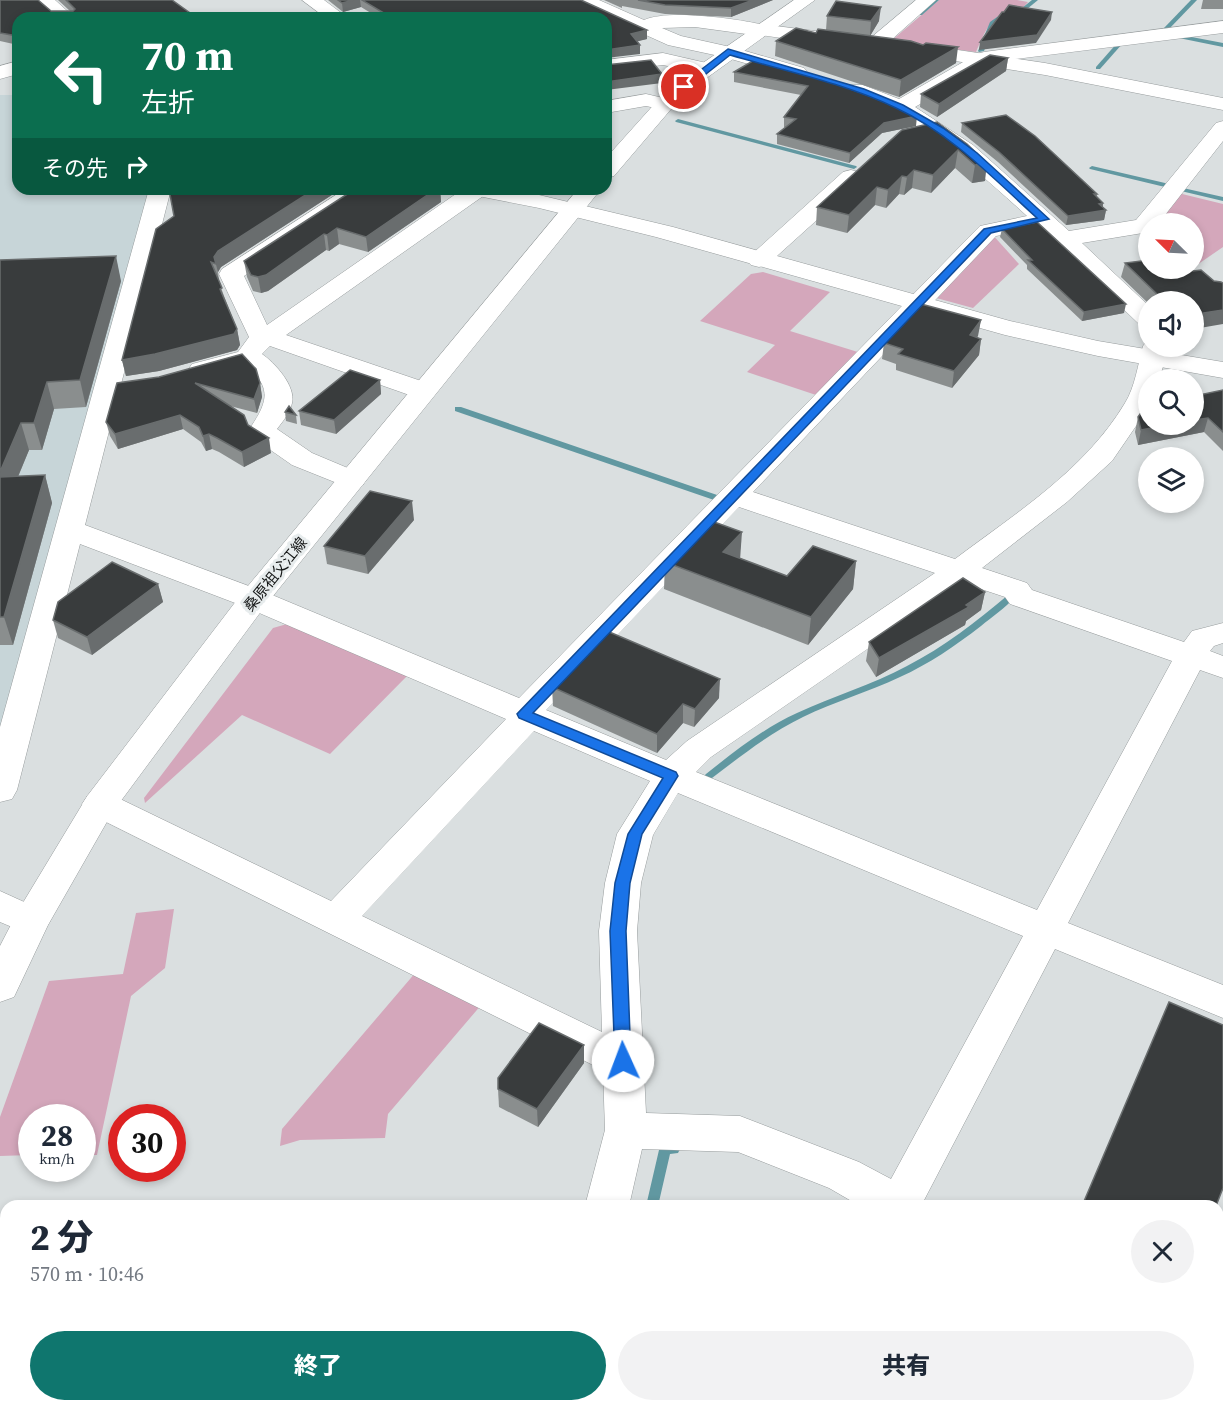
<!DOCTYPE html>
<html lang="ja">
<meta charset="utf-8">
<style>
:root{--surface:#fff;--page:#f2f2f3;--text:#1f2937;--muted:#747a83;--accent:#0f766e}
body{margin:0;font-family:"Source Serif 4","Noto Sans JP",serif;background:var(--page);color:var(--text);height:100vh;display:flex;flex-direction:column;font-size:22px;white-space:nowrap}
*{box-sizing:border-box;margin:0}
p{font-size:20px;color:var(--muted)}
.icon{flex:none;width:33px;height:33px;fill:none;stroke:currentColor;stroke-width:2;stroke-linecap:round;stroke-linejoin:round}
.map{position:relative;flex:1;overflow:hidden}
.panel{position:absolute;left:0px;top:1200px;width:1224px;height:212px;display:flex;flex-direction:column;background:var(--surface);border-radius:18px 18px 0 0;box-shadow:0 3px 9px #0003}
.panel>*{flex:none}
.top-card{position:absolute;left:12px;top:12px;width:600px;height:183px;border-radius:18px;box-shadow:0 3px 9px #0003;background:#0b6e4f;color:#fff;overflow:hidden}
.needle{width:39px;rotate:294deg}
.controls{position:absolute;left:1138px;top:213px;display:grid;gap:12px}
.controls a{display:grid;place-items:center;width:66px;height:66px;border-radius:50%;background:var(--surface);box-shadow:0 3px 9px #0003;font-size:30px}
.speed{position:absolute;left:18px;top:1104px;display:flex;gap:12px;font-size:30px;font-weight:700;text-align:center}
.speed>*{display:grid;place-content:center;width:78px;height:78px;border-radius:50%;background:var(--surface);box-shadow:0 3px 9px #0003;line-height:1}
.speed small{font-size:15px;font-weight:400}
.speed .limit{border:9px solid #d22;background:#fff;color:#111}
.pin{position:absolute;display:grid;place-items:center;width:51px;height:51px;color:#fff;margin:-26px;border:3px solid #fff;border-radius:50%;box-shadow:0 2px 6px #0007}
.me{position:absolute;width:66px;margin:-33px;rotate:358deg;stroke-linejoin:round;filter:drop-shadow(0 0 4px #0008)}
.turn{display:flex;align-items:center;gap:21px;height:126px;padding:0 30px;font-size:27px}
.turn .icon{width:78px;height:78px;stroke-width:2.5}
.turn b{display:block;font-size:42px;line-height:51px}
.then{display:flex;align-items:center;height:57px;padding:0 30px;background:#0003;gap:12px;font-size:22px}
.round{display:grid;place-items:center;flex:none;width:63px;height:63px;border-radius:32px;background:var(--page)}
.headline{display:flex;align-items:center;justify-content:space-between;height:102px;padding:0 30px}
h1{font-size:36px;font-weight:800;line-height:45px}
.primary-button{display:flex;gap:12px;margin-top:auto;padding:12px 30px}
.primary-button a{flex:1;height:69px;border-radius:36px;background:var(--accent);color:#fff;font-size:24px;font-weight:800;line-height:69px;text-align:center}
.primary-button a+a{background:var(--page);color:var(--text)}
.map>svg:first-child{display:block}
</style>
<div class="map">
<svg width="1223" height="1411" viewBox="0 0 1223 1411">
<rect width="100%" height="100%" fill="#dadfe0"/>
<g fill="#c7d5d8">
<path d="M0,95H18V189H149L0,738Z"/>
<path d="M560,1406H630L636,1411H555Z"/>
</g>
<g fill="#d4a7bb">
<path d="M939,0H1017L1028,2L1019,12C993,8 985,32 976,52L891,41Z"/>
<path d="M1178,193L1223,204V247L1194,267V224H1154Z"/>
<path d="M991,233L1019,264L973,308L929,296Z"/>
<path d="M763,272L830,292L790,331L861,353L819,396L747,372L775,345L700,321L751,274Z"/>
<path d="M287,624L408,675L330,754L242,715L145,803L144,798L273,628Z"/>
<path d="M174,909L165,968L131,996L97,1155H83L82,1118H32L31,1155L0,1156V1117L49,981L123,974L136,913Z"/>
<path d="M416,972L482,1004L388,1114L385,1138L300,1140L280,1146L282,1129Z"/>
</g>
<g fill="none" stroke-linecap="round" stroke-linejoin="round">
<g fill="#6198a1" fill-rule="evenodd">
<path d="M933,0H939L922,15H918V13Z"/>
<path d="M1032,0H1038L1021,14H1017V12Z"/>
<path d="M1191,0H1197L1168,30H1164V28Z"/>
<path d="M1004,12L1009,13L995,23L984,51L979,52L978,51L990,22Z"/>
<path d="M1176,34L1223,43V47L1174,37V35Z"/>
<path d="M1118,42L1123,43L1100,69H1096V67Z"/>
<path d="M678,119L856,166L857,167L854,169L676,122L675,121Z"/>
<path d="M1092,166L1165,183L1168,185L1165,187L1090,169L1089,168Z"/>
<path d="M1183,188L1223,197V201L1181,191V189Z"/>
<path d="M455,407H461L720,496L721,498L720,500H714L455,411Z"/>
<path d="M1011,594L1015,597C1005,608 992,617 981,626C955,646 929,664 900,677C868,692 834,702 803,717C770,733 741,756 712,778H706L704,776L706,774C735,751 764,728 797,713C833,696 872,685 907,666C944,647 976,622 1008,595Z"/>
<path d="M674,1144L678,1145L680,1149L678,1153L670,1154L658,1206H646L659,1150L661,1146Z"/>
<path d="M541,1406H555L553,1411H539Z"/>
<path d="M697,1406H712L715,1411H699Z"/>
</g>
<g stroke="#979c9d" stroke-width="1">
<g id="minor">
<path d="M34,0H55L75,18H54Z"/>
<path d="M302,0H324L348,18H326Z"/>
<path d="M575,0H599L644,20C668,9 741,19 768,26L771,30L768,34L761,36L695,27L662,28L681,36L735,48L804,68L807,72L804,76L797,78L724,57L668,45L577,4Z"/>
<path d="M916,0H936L881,49H867L864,45L867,41Z"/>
<path d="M1223,21V33L1015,59L987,65L915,107L973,145L1069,231L1136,220L1216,123L1223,121V141L1158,224H1149V232L1082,243L1149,306V328L1140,325L1039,228L996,236L753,492L955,559C1016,513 1085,470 1125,403C1135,387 1138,364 1143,346L1147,341L1149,340V346H1169L1159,380H1149V407L1112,461L1067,502L982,568L1027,583L1032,590L1184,642L1192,631L1223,623V643L1214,646L1210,651L1223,656V678L1200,670L1068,923L1223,985V1018L1055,949L921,1206H860L829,1188L738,1152L642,1149L629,1206H585L605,1130L603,1070L88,813L82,804L88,795L100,791L112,795L331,901L506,719L243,606L80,544L17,790L12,799L0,802V727L149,189H171L85,525L265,592L519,698L980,226L1027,216C972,166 920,119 849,93L846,89L849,85H863L899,99L977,54L984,52ZM739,507L935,573L687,741L666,760L546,710ZM963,583L1005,597L1010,604L1172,661L1037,910L696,772L711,757ZM534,731L650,781L617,834L605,883L599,931L602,1032L362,916ZM678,793L1023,936L891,1179L859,1162L740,1116L646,1113L637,931L641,883L653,835Z"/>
<path d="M663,53L711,64L714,68L711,72L704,74L663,65L606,72V60Z"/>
<path d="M646,94L672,100L675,104L672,108L665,110L646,106L606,113V101Z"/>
<path d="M851,170L859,172L862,177L859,182L767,265L759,267L751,265L747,260L751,255L843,172Z"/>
<path d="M345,189H371L368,194L244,276L267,325L463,189H489L486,194L286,335L433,385L437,391L433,397L424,399L415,397L270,346L262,354C275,363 296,386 292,403C290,413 283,421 277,429L312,453L362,474L366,480L362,486L352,489L292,465L252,437L248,431C266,405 275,388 245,366L201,378L192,376L188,370L192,364L238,352L249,337L219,274L222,269Z"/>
<path d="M0,891L44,911L50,921L44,931L31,935L0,922Z"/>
<path d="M1218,1359L1223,1361V1407L1218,1405Z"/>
<path d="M6,1371V1406H25L21,1411H0V1372Z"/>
<path d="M476,1406H526L524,1411H473Z"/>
<path d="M633,1406H684L687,1411H635Z"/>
<path d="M716,1406H767L770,1411H718Z"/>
</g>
</g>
<g stroke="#979c9d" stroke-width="1">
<g id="tertiary">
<path d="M761,24L830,33L837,35L840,39L837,43L830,45L754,34L751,30L754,26Z"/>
<path d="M911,43L1045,63L1223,98V110L1045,75L904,53L901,49L904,45Z"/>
<path d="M18,61V74L0,79V66Z"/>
<path d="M465,189H510L539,195L673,227L1010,321L1098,341L1223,362V378L1098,356L1005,335L656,237L539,208L468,194Z"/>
</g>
</g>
<g stroke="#979c9d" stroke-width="1">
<g id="secondary">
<path d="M794,0H815L701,82L672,108L614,176L606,178V158L658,100L687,74Z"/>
<path d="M578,189H601L265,606L112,813L48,925L14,997L0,1002V946L18,911L88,795L243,592Z"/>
</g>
</g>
<use href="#minor" fill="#fff" fill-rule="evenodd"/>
<use href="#tertiary" fill="#fff" fill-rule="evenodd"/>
<use href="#secondary" fill="#fff" fill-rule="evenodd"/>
</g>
<g fill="#8a8e8e">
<path d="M0,0L51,11H70L58,0H172L18,18V45L0,41Z"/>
<path d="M328,0H581L647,30V39L637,41L640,45V54L606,18H379L361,7L343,12Z"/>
<path d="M604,0H773L731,17L665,14L622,6V8Z"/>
<path d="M1203,0H1223V9H1201Z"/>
<path d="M827,16L879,21L870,36L956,63L899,97L775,56L776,41L826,30Z"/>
<path d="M1008,58L1006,71L937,117L920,107L921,94Z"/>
<path d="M756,59L916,126L882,133L849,163L777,144V134L786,127H784V117L801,95L734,82V72Z"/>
<path d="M962,123L1097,194V197L1103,203V207L1106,210L1104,220L1066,225L998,162L961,132Z"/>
<path d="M967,144L985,181L972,183L955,168L931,193L912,188L904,195L899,194L886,208L875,205L847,233L816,225L817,207Z"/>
<path d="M341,189L221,267L218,272L219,280L218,279L224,296L237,329L240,345L237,350L159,371L126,376L122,360L156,229Z"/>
<path d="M355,189H440L441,202L368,252L339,244L329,251L326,250L268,291L261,293L253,291L247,277L244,261Z"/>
<path d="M1002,229L1124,313L1082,321L1027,269V265L1000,237Z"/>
<path d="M0,260L121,281L86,407L54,409L42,450H29L18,477L45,475L52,503L13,645H0Z"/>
<path d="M1125,263L1193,271L1214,281L1194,329V302H1149V304L1121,277Z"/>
<path d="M981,320L977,337L981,339L979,355L952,388L896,370V364L882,359L884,343Z"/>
<path d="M380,380L381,394L336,434L301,425L299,411Z"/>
<path d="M117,383H260L262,397L257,413L230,406L248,425L271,453L244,467L219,452L212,449L206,451L201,442L183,429L118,449L110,436L106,422Z"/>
<path d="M1223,390V451L1204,432L1138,445L1135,432L1138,417Z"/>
<path d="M285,412L296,415L297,424L286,421Z"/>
<path d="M414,520L368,574L327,564L324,546Z"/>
<path d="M740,558L787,576L856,561L853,589L808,645L664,589L665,562Z"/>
<path d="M158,584L163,602L92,655L58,638L53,620Z"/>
<path d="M985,592L981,610L966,621L965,625L876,677L866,661L869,642Z"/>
<path d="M552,687L719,698L694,727L683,723L657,753L553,706Z"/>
<path d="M584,1045V1063L538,1127L499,1107L498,1089Z"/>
<path d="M783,1406H1193L1201,1411H789Z"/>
</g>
<g fill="#696d6e">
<path d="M354,0H360L361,7L343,12L342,3Z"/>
<path d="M753,0H773L731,17V8Z"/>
<path d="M881,7L879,21L870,36L871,21Z"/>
<path d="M1052,12L1051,20L1036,43L979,50L980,42Z"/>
<path d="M647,30V39L631,43V34Z"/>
<path d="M640,45V54L606,58V50Z"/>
<path d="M958,47L956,63L899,97L901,80Z"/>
<path d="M1008,58L1006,71L937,117L939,104Z"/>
<path d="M662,74V83L606,90V82Z"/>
<path d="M917,116L916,126L882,133L849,163L850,153L884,123Z"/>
<path d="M958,150L955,168L931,193L933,175Z"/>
<path d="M987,163L985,181L972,183L975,165Z"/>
<path d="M914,170L912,188L904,195L907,177Z"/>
<path d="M902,176L899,194L886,208L888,190Z"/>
<path d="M877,187L875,205L847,233L849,215Z"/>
<path d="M315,189H341L221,267L218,272L214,257L218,251Z"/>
<path d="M436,189H440L441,202L368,252L366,237Z"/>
<path d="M1103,203L1102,211L1106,210L1104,220L1066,225L1068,216L1099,204Z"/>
<path d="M337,228L339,244L329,251L327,235Z"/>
<path d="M324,234L326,250L268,291L261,293L258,277Z"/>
<path d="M116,256L121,281L86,407L80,380Z"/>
<path d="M1126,304L1124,313L1082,321L1084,312Z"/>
<path d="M1223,310V324L1194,329L1197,314Z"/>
<path d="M981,320L978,336L967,352L970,335Z"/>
<path d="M237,329L240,345L237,350L159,371L126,376L122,360Z"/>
<path d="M981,339L979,355L952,388L954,371Z"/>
<path d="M380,380L381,394L336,434L334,420Z"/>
<path d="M47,382L54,409L42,450L34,423Z"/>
<path d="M260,383L262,397L257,413L254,399Z"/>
<path d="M180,415L183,429L118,449L115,434Z"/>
<path d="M1208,418L1204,432L1138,445L1141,430L1172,424H1194V420Z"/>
<path d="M21,423L29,450L6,505L0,486V472Z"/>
<path d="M209,434L212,449L206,451L203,436Z"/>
<path d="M269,438L271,453L244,467L242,452Z"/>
<path d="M45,475L52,503L13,645L4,617Z"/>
<path d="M412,501L414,520L368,574L365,556Z"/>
<path d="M742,532L740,560L723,552Z"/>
<path d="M856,561L853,589L808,645L811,617Z"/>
<path d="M158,584L163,602L92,655L87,637Z"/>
<path d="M985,592L981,610L966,621L965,625L876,677L879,658L966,605Z"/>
<path d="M720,679L719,698L694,727L695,709Z"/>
<path d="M683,704V723L657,753V734Z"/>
<path d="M584,1045V1063L538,1127L537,1109Z"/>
</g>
<g fill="#393c3d" stroke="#696d6e" stroke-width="1.5">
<path d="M0,0H38L51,11H73L75,9L66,0H172L197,18H18V36L0,33Z"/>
<path d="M338,0H354L342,3Z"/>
<path d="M362,0H581L647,30L631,34L640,45L606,50V18H392Z"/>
<path d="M638,0H753L731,8L665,5Z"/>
<path d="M836,1L881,7L871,21L827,16Z"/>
<path d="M1009,5L1052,12L1037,35L980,42L1002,12H1004Z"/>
<path d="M796,28L816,33L818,29L911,41L923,45L926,43L958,47L901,80L776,41Z"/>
<path d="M990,55L1008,58L939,104L921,94Z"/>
<path d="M756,59L854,87L893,103L917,116L884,123L850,153L777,134L796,119L784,117L808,86L734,72Z"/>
<path d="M651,60L662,74L606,82V65Z"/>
<path d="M1006,115L1035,136L1097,194H1094L1103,203L1099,204L1106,210L1068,216L999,152L962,123Z"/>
<path d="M937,122L967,144L987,163L975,165L958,150L933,175L914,170L907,177L902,176L888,190L877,187L849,215L817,207L902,130Z"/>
<path d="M169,189H315L218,251L214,257L216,264L211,262L222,288L220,289L237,329L234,334L155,354L122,360L156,229L174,216Z"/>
<path d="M355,189H436L366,237L337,228L327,235L324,234L266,275L258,277L251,275L244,261Z"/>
<path d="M1037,222L1126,304L1084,312L1028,260H1032L1002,229Z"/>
<path d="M116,256L80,380L47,382L34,423H21L0,472V260Z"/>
<path d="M1149,260V268H1191L1193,271L1201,270L1214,281L1221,282L1223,283V310L1197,314L1194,311V302H1183L1180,299L1160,297L1125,263Z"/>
<path d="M921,304L981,320L970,335L981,339L954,371L898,354L903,349L884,343Z"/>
<path d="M242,354L256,369L260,383L254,399L195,383L244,415L248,425L269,438L242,452L217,438L209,434L203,436L199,427L180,415L115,434L106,422L117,383L159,377Z"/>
<path d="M350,370L380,380L334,420L299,411Z"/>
<path d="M1223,390V432L1208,418L1194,420V396Z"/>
<path d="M1149,405V424H1172L1141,430L1138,417L1146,406Z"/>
<path d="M289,406L296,415L285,412Z"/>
<path d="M45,475L4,617H0V477Z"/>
<path d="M370,491L412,501L365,556L324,546Z"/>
<path d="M706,519L742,532L723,552L787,576L813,546L856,561L811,617L665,562Z"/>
<path d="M112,562L158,584L87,637L53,620L58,602Z"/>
<path d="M963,578L985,592L966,605L969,607L879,658L869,642Z"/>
<path d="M607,631L720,679L695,709L683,704L657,734L552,687Z"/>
<path d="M1169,1002L1223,1025V1188L1216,1206H1082Z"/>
<path d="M539,1023L584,1045L537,1109L498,1089V1078Z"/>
<path d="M794,1406H1193L1201,1411H800Z"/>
</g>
<path fill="#1a73e8" stroke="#114b97" stroke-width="1.5" d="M728,49L864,89L903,105L943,128L977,153L1049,219L991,233L533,713L676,772L678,776L642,834L630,883L626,931L631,1061L629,1066L623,1068L617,1066L615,1061L610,931L615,883L628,834L663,778L519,718L517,714L984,229L1037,218C993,178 950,133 896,108C844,83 785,71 730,55L687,89H681V85Z"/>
<g text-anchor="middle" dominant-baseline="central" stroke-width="6" stroke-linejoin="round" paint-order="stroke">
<g font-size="15" fill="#151717" stroke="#e7eced">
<text transform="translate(275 574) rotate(-51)">桑原祖父江線</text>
</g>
</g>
</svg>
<div class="controls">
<a><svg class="needle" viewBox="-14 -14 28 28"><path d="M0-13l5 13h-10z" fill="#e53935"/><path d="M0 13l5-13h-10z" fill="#747a83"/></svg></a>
<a><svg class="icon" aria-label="sound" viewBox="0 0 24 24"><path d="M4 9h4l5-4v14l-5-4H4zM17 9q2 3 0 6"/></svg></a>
<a><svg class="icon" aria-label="search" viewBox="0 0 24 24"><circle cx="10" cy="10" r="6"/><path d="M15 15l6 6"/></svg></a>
<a><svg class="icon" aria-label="layers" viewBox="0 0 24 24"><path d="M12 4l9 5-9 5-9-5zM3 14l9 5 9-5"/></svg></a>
</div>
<div class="speed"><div>28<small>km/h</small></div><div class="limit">30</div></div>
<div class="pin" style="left:684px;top:87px;background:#d93025"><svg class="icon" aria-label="arrive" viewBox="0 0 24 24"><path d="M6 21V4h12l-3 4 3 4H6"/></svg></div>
<svg class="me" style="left:623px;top:1061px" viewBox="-20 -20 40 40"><circle r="19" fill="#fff"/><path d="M0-13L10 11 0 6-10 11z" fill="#1a73e8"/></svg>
<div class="top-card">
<div class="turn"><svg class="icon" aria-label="left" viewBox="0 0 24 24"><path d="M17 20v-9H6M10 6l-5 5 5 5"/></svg><div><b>70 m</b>左折</div></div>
<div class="then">その先<svg class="icon" aria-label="right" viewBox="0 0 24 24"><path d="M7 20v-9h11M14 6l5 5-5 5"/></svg></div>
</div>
<section class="panel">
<div class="headline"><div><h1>2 分</h1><p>570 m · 10:46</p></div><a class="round"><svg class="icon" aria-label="close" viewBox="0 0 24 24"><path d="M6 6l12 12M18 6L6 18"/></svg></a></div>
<div class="primary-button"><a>終了</a><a>共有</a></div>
</section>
</div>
